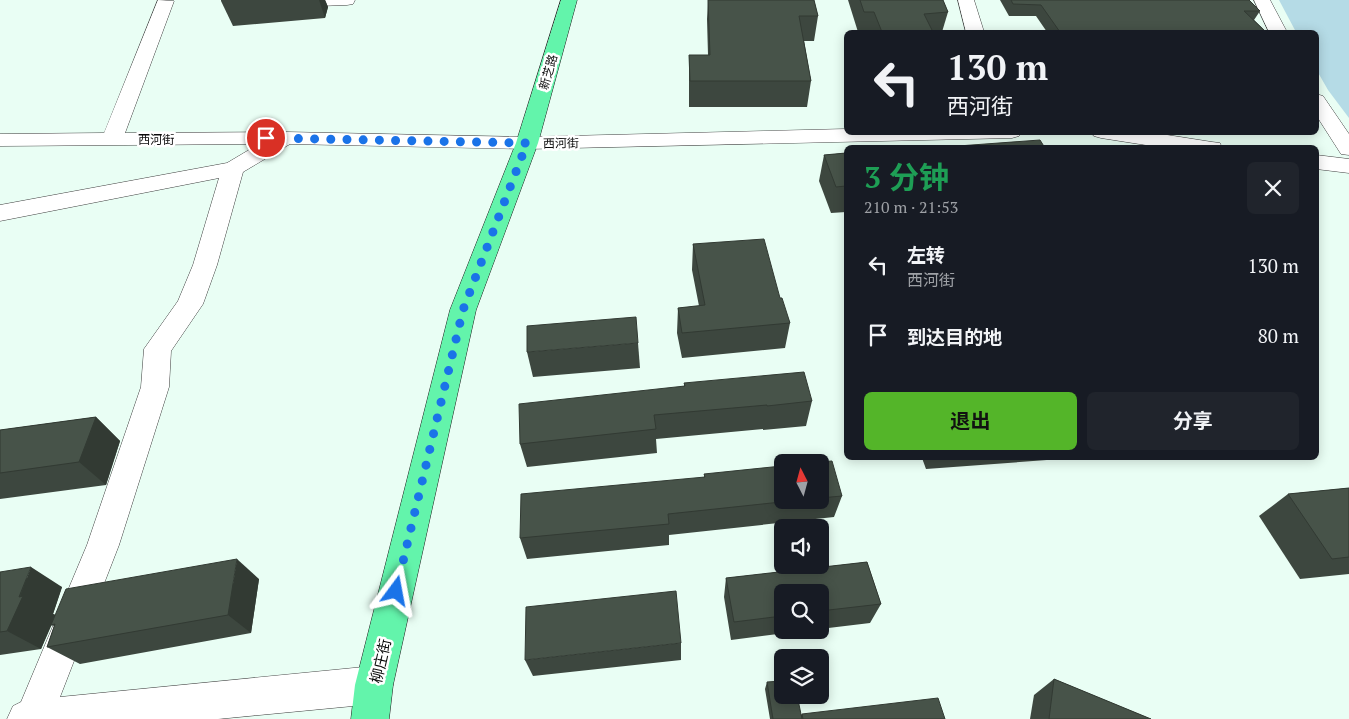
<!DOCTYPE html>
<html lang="zh">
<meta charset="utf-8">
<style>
:root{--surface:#171b24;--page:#20242c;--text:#f1f3f6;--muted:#9ea1a6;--accent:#54b529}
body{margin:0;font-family:"PT Serif","Noto Sans SC",serif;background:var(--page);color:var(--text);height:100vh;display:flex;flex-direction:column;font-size:19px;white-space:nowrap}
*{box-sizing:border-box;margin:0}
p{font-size:16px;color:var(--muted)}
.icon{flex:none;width:28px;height:28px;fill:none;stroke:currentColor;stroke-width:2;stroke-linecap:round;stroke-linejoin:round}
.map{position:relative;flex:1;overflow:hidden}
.sheet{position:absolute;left:844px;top:145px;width:475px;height:315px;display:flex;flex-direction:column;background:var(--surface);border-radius:8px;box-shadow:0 2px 12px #0003}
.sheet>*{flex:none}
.guide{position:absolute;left:844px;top:30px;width:475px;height:105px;border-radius:8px;box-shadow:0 2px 12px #0003;background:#171b24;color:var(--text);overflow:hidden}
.needle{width:32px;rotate:354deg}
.tools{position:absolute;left:774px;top:454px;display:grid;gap:10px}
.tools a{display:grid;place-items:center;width:55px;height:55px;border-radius:8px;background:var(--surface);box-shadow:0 2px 12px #0003;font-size:25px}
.pin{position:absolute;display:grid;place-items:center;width:42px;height:42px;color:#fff;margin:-21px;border:2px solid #fff;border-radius:50%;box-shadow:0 1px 5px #0007}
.me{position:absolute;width:55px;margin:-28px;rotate:13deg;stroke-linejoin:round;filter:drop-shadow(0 0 4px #0008)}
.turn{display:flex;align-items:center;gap:18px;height:105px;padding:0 20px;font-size:22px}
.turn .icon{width:65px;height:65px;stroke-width:2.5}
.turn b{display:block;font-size:35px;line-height:42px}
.round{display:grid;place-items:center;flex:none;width:52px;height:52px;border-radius:8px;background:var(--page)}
.summary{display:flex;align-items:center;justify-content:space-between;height:85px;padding:0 20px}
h1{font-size:30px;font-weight:700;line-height:38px;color:#1e9e55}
.cta{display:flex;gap:10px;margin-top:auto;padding:10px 20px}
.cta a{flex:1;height:58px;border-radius:8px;background:var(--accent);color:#111;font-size:20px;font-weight:700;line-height:58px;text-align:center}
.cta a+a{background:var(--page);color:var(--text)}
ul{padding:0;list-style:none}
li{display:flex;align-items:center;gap:15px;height:70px;padding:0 20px}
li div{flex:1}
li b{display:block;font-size:19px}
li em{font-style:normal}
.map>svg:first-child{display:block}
</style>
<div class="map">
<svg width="1349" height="719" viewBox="0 0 1349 719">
<rect width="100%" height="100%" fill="#e9fef4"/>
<path fill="#b5dbe6" d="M1279,0H1349V118L1328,90L1316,69V32H1296Z"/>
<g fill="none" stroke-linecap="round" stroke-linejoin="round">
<g stroke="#3e3e3e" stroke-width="1">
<g id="minor">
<path d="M158,0L174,1L125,133L286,132L527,137L846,129V132H1022L1019,136L1012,138L527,149L290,144L243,172L217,265L203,304L171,351L169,387L119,545L60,697L374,666L387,672L393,685L387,698L374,704L218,719H7L13,706L21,702L87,545L141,387L144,349L178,301L193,265L219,178L0,221V205L227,163L259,144L0,146V134L104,133Z"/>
<path d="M281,0H355L353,4L347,5L288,7L282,6L280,2Z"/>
<path d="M958,0H974L984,32H966Z"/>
<path d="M1254,0H1270L1287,32H1269Z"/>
<path d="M1316,94L1323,96L1349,134V155L1341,154L1316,115Z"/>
<path d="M1091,132H1148L1212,142L1220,143L1222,148H1165L1101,138L1094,136Z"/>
<path d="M1316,155L1349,159V173L1316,169Z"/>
</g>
</g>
<g stroke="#1c1c1c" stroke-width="1">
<path id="major" d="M561,0H577L538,143L476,310L393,685L389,719H351L355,685L450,310L516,143Z"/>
</g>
<use href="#minor" fill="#fff" fill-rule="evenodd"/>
<use href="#major" fill="#63f4ab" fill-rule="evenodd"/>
</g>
<g fill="#3d473f">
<path d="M221,0H325L328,7L325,18L233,26L221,1Z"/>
<path d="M708,0H814L818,16L814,41H804L811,81L807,107H689V55H708L707,19Z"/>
<path d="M848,0H943L948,12L942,32H858Z"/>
<path d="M1000,0H1249L1260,11L1254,20L1265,31L1264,32H1047L1036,16H1009Z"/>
<path d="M846,153V212L831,213L819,181L824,155Z"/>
<path d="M693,244L780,298L790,323L785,348L682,358L677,333L678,308L699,306L692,270Z"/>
<path d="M638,343L640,368L533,377L527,352Z"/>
<path d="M684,383L812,401L806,426L763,430V429L656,439L657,453L527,467L520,444L684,386Z"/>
<path d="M96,417L120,441L106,485L0,499V430Z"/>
<path d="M922,458H1074L926,469Z"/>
<path d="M820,462L842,496L834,517L669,535V545L527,559L520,538L704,477V474L782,500H820Z"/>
<path d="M1349,488V574L1300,579L1259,516L1288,494Z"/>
<path d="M867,562L881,604L870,623L820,629V592H782V630H809L731,640L724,597L726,578Z"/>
<path d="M0,572L62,587L53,614L55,615L259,579L251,633L80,664L47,647L54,626L51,625L41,649L0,655Z"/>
<path d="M681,643V660L533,676L525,660Z"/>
<path d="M1054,679L1151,719H1030L1034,695Z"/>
<path d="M767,682L801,715L802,714L945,719H770L765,689Z"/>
</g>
<g fill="#323a33">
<path d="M319,0H325L328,7L325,18Z"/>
<path d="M96,417L120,441L106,485L79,462Z"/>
<path d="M237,559L259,579L251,633L228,615Z"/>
<path d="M31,567L62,587L53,614L56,615L41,649L7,631Z"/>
</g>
<g fill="#475349" stroke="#323a33">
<path d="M708,0H814L818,16H799L811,81H690L689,55H710Z"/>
<path d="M860,0H943L948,12L924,14L933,32H882L874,12H864Z"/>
<path d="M1011,0H1249L1260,11H1244L1265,31H1251L1252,32H1060L1041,5L1013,4Z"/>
<path d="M1040,140L1045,148H931Z"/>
<path d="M846,153V186L836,187L824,155Z"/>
<path d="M764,239L780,298H782L790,323L682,333L678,308L705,305L693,244Z"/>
<path d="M636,317L638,343L527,352V326Z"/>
<path d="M804,372L812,401L767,406V405L654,415L656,429L520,444L519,404L685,386L684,383Z"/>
<path d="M96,417L79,462L0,473V430Z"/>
<path d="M832,461L842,496L820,498V462H816Z"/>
<path d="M782,466V500H800L668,514L669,524L520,538L521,494L705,477L704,474Z"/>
<path d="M1349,488V557L1332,559L1288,494Z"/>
<path d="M237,559L228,615L47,647L55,624L51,625L66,589Z"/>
<path d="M867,562L881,604L820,611V592H782V616L734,622L726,578Z"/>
<path d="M31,567L19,597L23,596L7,631L0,632V572Z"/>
<path d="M676,591L681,643L525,660L526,607Z"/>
<path d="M1054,679L1151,719H1049Z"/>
<path d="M782,681V695H797L802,719H773L767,682Z"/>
<path d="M938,698L945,719H803L802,714Z"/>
</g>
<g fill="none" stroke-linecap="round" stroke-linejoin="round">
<path stroke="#1a73e8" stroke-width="9" stroke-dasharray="0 16.2" d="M266,138L527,143L463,310L396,591"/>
</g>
<g text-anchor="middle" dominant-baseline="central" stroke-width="5" stroke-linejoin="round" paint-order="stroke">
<g font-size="12" fill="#0b0b0b" stroke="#fff">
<text transform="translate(548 72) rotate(-74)">新芝路</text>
<text x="156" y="139">西河街</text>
<text transform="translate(561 143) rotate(-1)">西河街</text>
</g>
<g font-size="15" fill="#0b0b0b" stroke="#fff">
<text transform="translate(380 661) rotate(-77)">柳庄街</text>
</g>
</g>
</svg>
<div class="tools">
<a><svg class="needle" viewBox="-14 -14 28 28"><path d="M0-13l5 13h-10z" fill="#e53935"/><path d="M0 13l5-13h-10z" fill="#9ea1a6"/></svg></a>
<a><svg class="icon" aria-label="sound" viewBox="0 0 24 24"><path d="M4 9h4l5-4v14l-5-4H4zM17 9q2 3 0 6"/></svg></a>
<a><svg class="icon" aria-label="search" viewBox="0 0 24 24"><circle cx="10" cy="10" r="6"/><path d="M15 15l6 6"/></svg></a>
<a><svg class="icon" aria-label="layers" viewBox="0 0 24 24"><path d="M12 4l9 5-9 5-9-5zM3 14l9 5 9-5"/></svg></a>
</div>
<div class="pin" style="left:266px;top:138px;background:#d93025"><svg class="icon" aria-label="arrive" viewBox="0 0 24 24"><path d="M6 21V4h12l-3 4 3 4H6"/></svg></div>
<svg class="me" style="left:396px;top:591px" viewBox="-20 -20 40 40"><path d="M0-17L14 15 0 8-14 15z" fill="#1a73e8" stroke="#fff" stroke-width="4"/></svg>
<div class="guide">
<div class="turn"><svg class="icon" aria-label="left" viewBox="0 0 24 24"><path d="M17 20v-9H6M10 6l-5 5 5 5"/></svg><div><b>130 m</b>西河街</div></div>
</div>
<section class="sheet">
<div class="summary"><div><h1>3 分钟</h1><p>210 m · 21:53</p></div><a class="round"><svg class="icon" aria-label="close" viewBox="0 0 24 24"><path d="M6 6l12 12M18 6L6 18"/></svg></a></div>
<ul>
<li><svg class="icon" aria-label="left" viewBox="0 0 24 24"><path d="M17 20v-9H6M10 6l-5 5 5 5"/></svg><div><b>左转</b><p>西河街</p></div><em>130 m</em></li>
<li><svg class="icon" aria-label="arrive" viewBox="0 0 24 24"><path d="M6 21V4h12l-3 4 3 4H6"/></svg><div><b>到达目的地</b></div><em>80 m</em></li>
</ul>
<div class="cta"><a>退出</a><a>分享</a></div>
</section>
</div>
